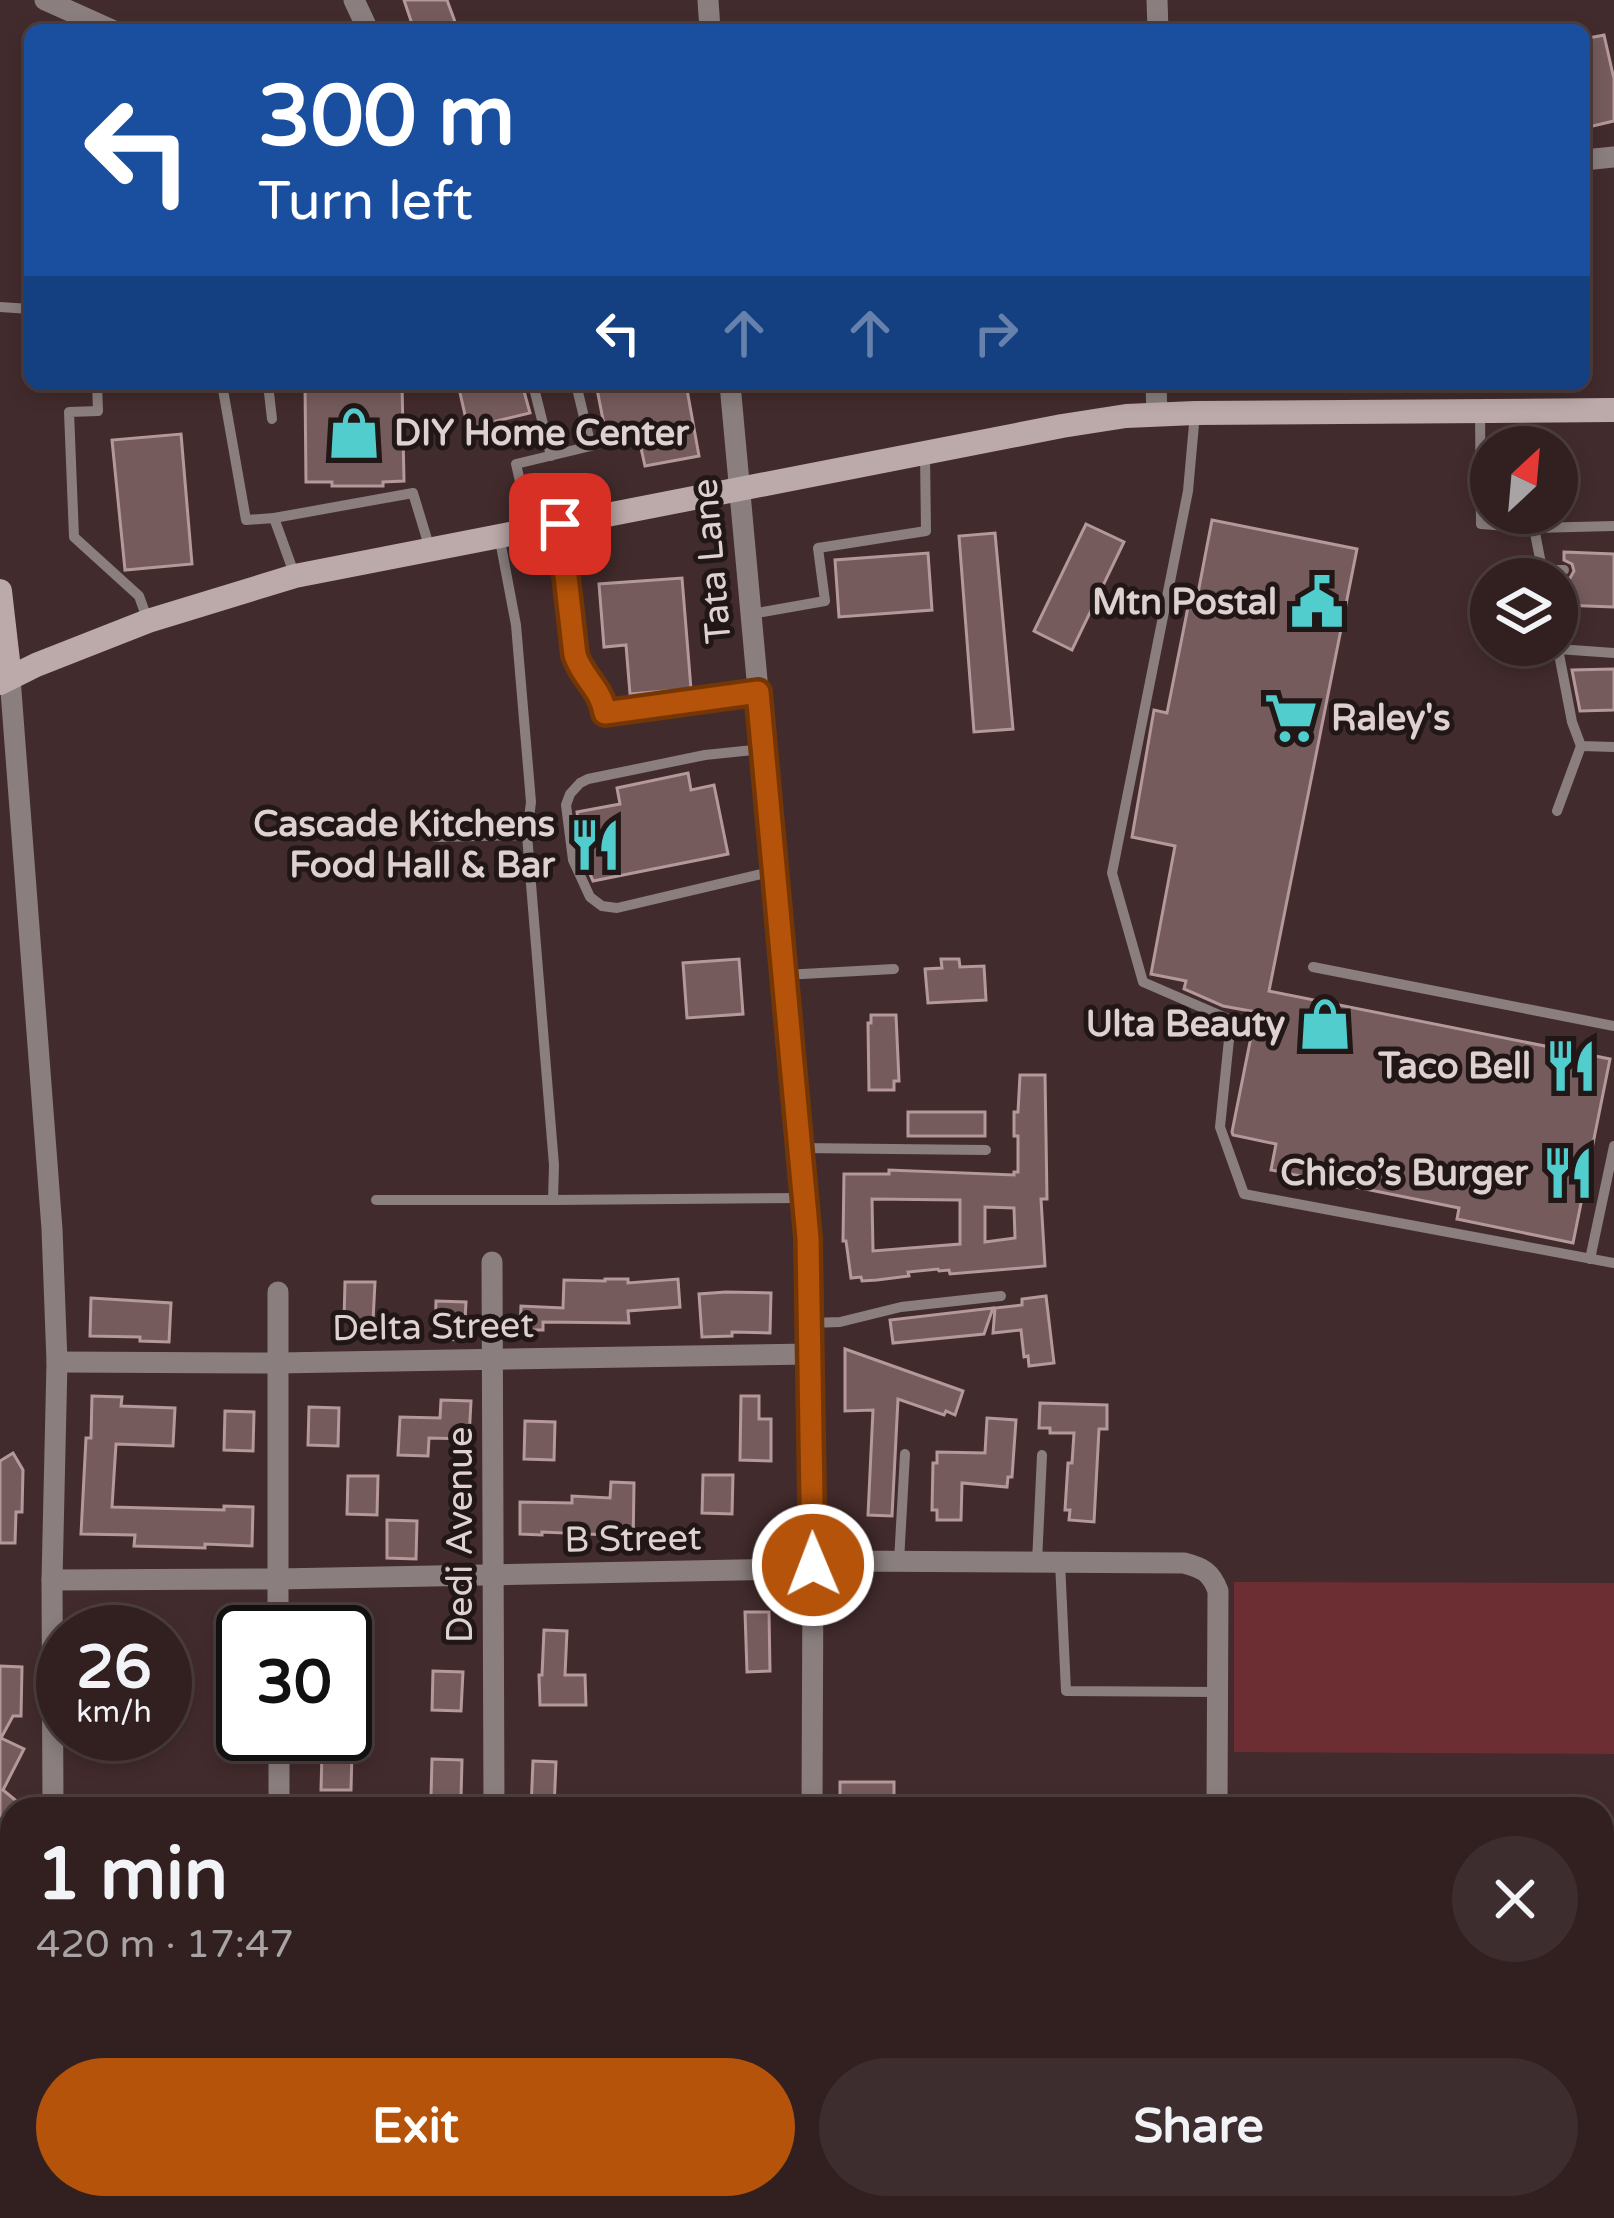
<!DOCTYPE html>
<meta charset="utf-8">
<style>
:root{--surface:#322021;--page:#3d2d2e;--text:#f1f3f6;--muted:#a8a3a5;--line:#4d3e3f;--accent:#b45309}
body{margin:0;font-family:"Varela Round",sans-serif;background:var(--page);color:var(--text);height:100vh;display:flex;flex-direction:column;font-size:45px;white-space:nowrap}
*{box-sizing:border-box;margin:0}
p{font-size:39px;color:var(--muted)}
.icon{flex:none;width:66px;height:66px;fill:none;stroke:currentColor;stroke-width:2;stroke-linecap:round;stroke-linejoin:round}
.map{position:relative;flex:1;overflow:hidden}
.details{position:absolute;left:0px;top:1797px;width:1614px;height:423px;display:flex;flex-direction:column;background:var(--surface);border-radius:36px 36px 0 0;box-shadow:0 6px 18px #0003,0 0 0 3px var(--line)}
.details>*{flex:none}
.top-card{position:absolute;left:24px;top:24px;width:1566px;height:366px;border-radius:18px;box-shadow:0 6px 18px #0003,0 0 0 3px var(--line);background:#1a4fa0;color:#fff;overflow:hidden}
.needle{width:78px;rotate:26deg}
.tools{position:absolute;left:1470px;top:426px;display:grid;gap:24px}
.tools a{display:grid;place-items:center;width:108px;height:108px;border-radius:50%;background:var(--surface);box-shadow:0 6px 18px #0003,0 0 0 3px var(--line);font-size:60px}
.speed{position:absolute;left:36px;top:1605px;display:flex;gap:24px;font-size:60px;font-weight:700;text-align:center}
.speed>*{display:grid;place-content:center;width:156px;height:156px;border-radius:50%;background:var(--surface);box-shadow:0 6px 18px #0003,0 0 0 3px var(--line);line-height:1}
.speed small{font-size:30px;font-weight:400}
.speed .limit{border:6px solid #111;border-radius:18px;background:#fff;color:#111}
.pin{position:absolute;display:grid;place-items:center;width:102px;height:102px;color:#fff;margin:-51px;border-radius:24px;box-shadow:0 6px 18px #0006}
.me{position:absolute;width:132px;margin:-66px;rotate:359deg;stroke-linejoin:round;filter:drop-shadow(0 0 9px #0008)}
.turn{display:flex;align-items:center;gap:42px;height:252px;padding:0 36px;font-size:54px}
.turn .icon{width:156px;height:156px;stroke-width:2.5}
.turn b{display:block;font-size:84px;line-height:102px}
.lanes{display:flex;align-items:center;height:114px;padding:0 36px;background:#0003;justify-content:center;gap:60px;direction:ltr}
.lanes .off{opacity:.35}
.round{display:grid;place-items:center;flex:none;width:126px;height:126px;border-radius:63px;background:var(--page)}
.summary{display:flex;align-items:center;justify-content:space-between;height:204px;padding:0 36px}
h1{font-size:72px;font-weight:800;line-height:90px}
.primary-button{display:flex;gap:24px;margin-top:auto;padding:24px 36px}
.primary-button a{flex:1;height:138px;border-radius:72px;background:var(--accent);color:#fff;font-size:48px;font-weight:800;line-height:138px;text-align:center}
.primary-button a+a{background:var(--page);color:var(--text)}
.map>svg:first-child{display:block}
</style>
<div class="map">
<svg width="1614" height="2218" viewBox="0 0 1614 2218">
<rect width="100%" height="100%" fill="#422b2c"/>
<g fill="#6c2d33">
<path d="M1234,1582L1614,1583V1754L1234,1752Z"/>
<rect x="1235" y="2208" width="188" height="10"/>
</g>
<g fill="#755b5b" stroke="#b59899" stroke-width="3" fill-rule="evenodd">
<path d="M404,0H447L458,30H414Z"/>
<path d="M1604,35L1614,79V121L1584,128V39Z"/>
<path d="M305,384H402L404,481L383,482V486H332V482H306Z"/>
<path d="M458,384H522L530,413L496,421L499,430L470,437Z"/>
<path d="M596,384H686L699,456L645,466L639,439L608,445Z"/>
<path d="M181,434L192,564L125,570L112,440Z"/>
<path d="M1212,520L1357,549L1269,991L1610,1059L1573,1243L1457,1219L1459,1208L1271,1170L1276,1144L1233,1135L1232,1132L1256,1012L1223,1006L1184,989L1186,981L1151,974L1175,846L1132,837L1154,710L1167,713L1191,592L1198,593Z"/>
<path d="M1086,524L1124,542L1072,650L1034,631Z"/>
<path d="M995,533L1013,729L974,732L959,536Z"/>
<path d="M1564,552L1614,554V607L1562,605L1563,580L1570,578L1574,571L1572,564L1564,560Z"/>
<path d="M928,553L932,610L839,617L835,560Z"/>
<path d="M682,578L691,689L630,694L626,645L604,647L599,584Z"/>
<path d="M1614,669V710L1580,711L1572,670Z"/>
<path d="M688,773L691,790L714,785L728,854L593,881L585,862L577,812L620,804L617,788Z"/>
<path d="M739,959L743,1014L687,1018L683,963Z"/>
<path d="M941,959H959L960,967L984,966L986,1000L928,1003L925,969L942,968Z"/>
<path d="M871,1015H896L899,1081H894V1090H869L868,1023H871Z"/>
<path d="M1020,1075H1045L1047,1199H1041L1045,1266L950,1274L949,1270L939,1271L938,1269L908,1272L909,1276L877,1280L862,1281L861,1277L851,1278L846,1241H843L844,1174H889V1170L1014,1175V1172H1018V1136H1014V1112H1018ZM872,1199L960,1200V1244L873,1251ZM985,1207L1014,1208L1015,1238L985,1242Z"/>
<rect x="908" y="1112" width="77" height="24"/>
<path d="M605,1279H628V1283L678,1279L680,1307L628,1311L629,1323L543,1322V1330H520L521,1306L563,1308L564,1280L605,1281Z"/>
<path d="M345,1282H375L373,1321L344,1320Z"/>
<path d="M726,1292L771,1293L770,1333L732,1332V1336L702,1337L699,1294Z"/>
<path d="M1046,1296L1054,1363L1029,1366L1028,1356L1024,1357L1021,1330L993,1333L995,1308L1022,1305V1299Z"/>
<path d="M91,1298L171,1303L169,1342L140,1341V1337L90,1336Z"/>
<path d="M436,1301L466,1302L464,1340L435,1339Z"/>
<path d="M993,1308L984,1334L893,1343L890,1320Z"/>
<path d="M845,1349L963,1391L955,1415L946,1411L944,1415L898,1399L892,1516L868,1515L873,1410L845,1411Z"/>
<path d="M92,1396L122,1397L121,1406L175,1408L173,1446L116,1444L112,1507L224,1510V1506L253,1507L252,1546L205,1544V1548L134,1546L135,1535L81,1534L86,1438H91Z"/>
<path d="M741,1396H759V1419H771V1461L740,1460Z"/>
<path d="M441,1400L471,1401L469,1439L429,1438L428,1456L398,1455L400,1417L440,1418Z"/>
<path d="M1040,1403L1107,1405V1429H1099L1094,1522L1069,1520L1070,1510H1065L1068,1463H1072L1074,1433H1050V1428H1039Z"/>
<path d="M309,1407L339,1408L338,1446L308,1445Z"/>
<path d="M225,1411L254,1412L253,1451L224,1450Z"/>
<path d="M987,1418L1016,1420L1012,1477H1008L1007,1487L962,1483L961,1520H937V1510H932L933,1463H937V1452L985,1453Z"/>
<path d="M525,1421L555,1422L554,1460L524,1459Z"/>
<path d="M13,1453L23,1470L22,1512H16L15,1543H0V1461Z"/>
<path d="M703,1475H733L732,1514L702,1513Z"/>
<path d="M348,1476H378L377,1515L347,1514Z"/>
<path d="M611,1482L634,1483L633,1550L610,1549V1535L542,1532V1535L520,1534V1502L572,1503V1496L610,1498Z"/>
<path d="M387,1520L417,1521L416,1559L387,1558Z"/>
<path d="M745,1612H769L770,1671L747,1672Z"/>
<path d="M544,1630L567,1631L565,1675H585L586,1705H540L539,1675H542Z"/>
<path d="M0,1666L22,1667L21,1716H13L1,1738L24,1749L3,1790L19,1803L0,1827Z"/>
<path d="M433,1671L463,1672L461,1711L432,1710Z"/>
<path d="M322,1751L352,1752L351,1790H321Z"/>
<path d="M432,1759L462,1760L461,1798L431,1797Z"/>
<path d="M533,1761L556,1762L554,1809H531Z"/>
<path d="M840,1782H894V1806L840,1805Z"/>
</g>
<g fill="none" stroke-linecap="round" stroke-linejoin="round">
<g stroke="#8a7e7e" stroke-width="10">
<path d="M0,307L30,309"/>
<path d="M97,384L98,411L69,412L74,537L139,596L148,621"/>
<path d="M222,384L246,520L274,518L295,576"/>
<path d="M268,384L272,419"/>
<path d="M533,384L551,456"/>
<path d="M1480,412L1481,524L1534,528L1614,526"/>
<path d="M1195,413L1188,491L1112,873L1143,982L1231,1020L1220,1127L1244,1194L1614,1263"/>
<path d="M274,518L413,493L430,549"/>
<path d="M560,527L575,655C583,679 601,687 605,714L757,693"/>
<path d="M1534,528L1544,579"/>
<path d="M531,529L516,464L591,446L576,384"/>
<path d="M1543,570H1564"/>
<path d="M751,614L825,601L818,548L926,531L925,454"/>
<path d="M1614,653L1558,649L1572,722L1581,746L1614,747"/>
<path d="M763,749L705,755L588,779L580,783L570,794L566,805L573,860L590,897L602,906L617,908L774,871"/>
<path d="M1557,811L1581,746"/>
<path d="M527,835L554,1165L553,1200L804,1198"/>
<path d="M436,837L527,835L531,802L516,625L499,535"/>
<path d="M1313,967L1614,1026"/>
<path d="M784,975L894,969"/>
<path d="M800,1148L986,1150"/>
<path d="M376,1200H553"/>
<path d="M1590,1259L1614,1146"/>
<path d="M810,1323L840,1322L901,1307L1001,1296"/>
<path d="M899,1561L905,1454"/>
<path d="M1037,1562L1042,1455"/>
<path d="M1060,1562L1066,1691L1216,1692"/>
<path d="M1602,2060L1614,2059"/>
</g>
<g stroke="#8a7e7e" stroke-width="21">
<path d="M45,0L112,30"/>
<path d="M354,0L368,30"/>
<path d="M708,0L710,30"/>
<path d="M1157,0L1158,30"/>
<path d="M1584,160L1614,157"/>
<path d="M730,384L808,1238L813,1565L812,1809"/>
<path d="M1156,384L1157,415"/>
<path d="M10,678L52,1229L57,1362L52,1580L53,1809"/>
<path d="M492,1262L494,1809"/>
<path d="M278,1292V1632"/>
<path d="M57,1362L278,1363L811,1354"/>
<path d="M52,1580L278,1579L791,1569L836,1561L1184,1563C1203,1568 1211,1572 1218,1591L1217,1809"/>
<path d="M279,1734V1809"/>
<path d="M55,2208V2218"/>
<path d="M279,2208V2218"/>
<path d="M496,2208V2218"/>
<path d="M1217,2208V2218"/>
<path d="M811,2218V2208"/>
</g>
<g stroke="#bca9a9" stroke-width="24">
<path d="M0,591L10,678"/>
<path d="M0,683L36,665L148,621L295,576L1062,426L1126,416L1195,413L1614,410"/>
</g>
</g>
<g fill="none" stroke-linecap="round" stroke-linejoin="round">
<g stroke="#753606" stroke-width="30">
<path id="route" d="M560,524L575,655C583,679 601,688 605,713L758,692L808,1238L813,1565"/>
</g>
<use href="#route" stroke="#b45309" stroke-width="21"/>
</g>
<defs>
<g id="shop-bare" transform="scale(4.14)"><path d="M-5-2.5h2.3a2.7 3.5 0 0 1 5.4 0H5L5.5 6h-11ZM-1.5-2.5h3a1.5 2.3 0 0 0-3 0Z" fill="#52cdce" stroke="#211717" stroke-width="2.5" paint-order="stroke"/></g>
<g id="civic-bare" transform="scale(4.14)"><path d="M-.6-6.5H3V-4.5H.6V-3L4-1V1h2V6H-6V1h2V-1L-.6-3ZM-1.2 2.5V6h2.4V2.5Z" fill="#52cdce" stroke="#211717" stroke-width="2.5" paint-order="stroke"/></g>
<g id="supermarket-bare" transform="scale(4.14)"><path d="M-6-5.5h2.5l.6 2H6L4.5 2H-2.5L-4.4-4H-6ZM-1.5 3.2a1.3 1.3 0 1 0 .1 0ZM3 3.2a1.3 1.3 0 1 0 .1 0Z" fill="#52cdce" stroke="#211717" stroke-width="2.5" paint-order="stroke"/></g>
<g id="restaurant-bare" transform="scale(4.14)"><path d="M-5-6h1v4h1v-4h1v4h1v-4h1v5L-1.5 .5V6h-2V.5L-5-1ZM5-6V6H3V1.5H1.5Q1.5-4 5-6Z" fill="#52cdce" stroke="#211717" stroke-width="2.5" paint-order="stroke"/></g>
</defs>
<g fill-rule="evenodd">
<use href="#shop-bare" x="354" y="433"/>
<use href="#civic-bare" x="1317" y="602"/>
<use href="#supermarket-bare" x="1291" y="718"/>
<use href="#restaurant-bare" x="595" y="845"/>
<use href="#shop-bare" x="1325" y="1024"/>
<use href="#restaurant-bare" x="1571" y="1066"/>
<use href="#restaurant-bare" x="1568" y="1173"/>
</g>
<g text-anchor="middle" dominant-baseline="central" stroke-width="10" stroke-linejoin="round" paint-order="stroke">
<g font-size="36" font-weight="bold" fill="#e0d1d1" stroke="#211717" text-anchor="end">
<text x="394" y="433" text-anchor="start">DIY Home Center</text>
<text x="1277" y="602">Mtn Postal</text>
<text x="1331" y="718" text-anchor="start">Raley's</text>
<text x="555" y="824">Cascade Kitchens<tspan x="555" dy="41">Food Hall &amp; Bar</tspan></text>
<text x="1285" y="1024">Ulta Beauty</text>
<text x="1531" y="1066">Taco Bell</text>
<text x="1528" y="1173">Chico’s Burger</text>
</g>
<g font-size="36" fill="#e0d1d1" stroke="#211717">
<text transform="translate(712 561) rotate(-95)">Tata Lane</text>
<text transform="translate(433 1327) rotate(-1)">Delta Street</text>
<text transform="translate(460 1535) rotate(-90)">Dedi Avenue</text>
<text transform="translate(633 1539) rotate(-1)">B Street</text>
</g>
</g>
</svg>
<div class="tools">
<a><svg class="needle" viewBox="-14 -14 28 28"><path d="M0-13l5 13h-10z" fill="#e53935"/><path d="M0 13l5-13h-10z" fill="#a8a3a5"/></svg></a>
<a><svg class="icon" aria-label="layers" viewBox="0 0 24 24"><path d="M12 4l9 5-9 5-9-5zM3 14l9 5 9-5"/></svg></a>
</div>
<div class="speed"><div>26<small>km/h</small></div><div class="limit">30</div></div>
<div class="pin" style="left:560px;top:524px;background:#d93025"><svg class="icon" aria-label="arrive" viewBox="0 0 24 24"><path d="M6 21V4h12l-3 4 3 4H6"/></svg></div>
<svg class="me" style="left:813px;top:1565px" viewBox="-20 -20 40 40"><circle r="17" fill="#b45309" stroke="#fff" stroke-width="3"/><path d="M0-11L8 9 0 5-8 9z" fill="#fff"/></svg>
<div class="top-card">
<div class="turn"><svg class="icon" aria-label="left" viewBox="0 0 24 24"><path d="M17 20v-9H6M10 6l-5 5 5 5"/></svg><div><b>300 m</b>Turn left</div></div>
<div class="lanes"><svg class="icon" aria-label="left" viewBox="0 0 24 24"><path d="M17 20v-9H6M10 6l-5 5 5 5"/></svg><svg class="icon off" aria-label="ahead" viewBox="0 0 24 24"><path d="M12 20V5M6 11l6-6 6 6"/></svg><svg class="icon off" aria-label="ahead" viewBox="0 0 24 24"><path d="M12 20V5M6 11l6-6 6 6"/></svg><svg class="icon off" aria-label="right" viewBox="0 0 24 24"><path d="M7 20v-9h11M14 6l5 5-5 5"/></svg></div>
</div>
<section class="details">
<div class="summary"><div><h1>1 min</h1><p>420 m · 17:47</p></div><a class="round"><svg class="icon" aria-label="close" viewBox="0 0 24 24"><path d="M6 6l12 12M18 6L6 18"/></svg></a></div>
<div class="primary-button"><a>Exit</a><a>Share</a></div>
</section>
</div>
